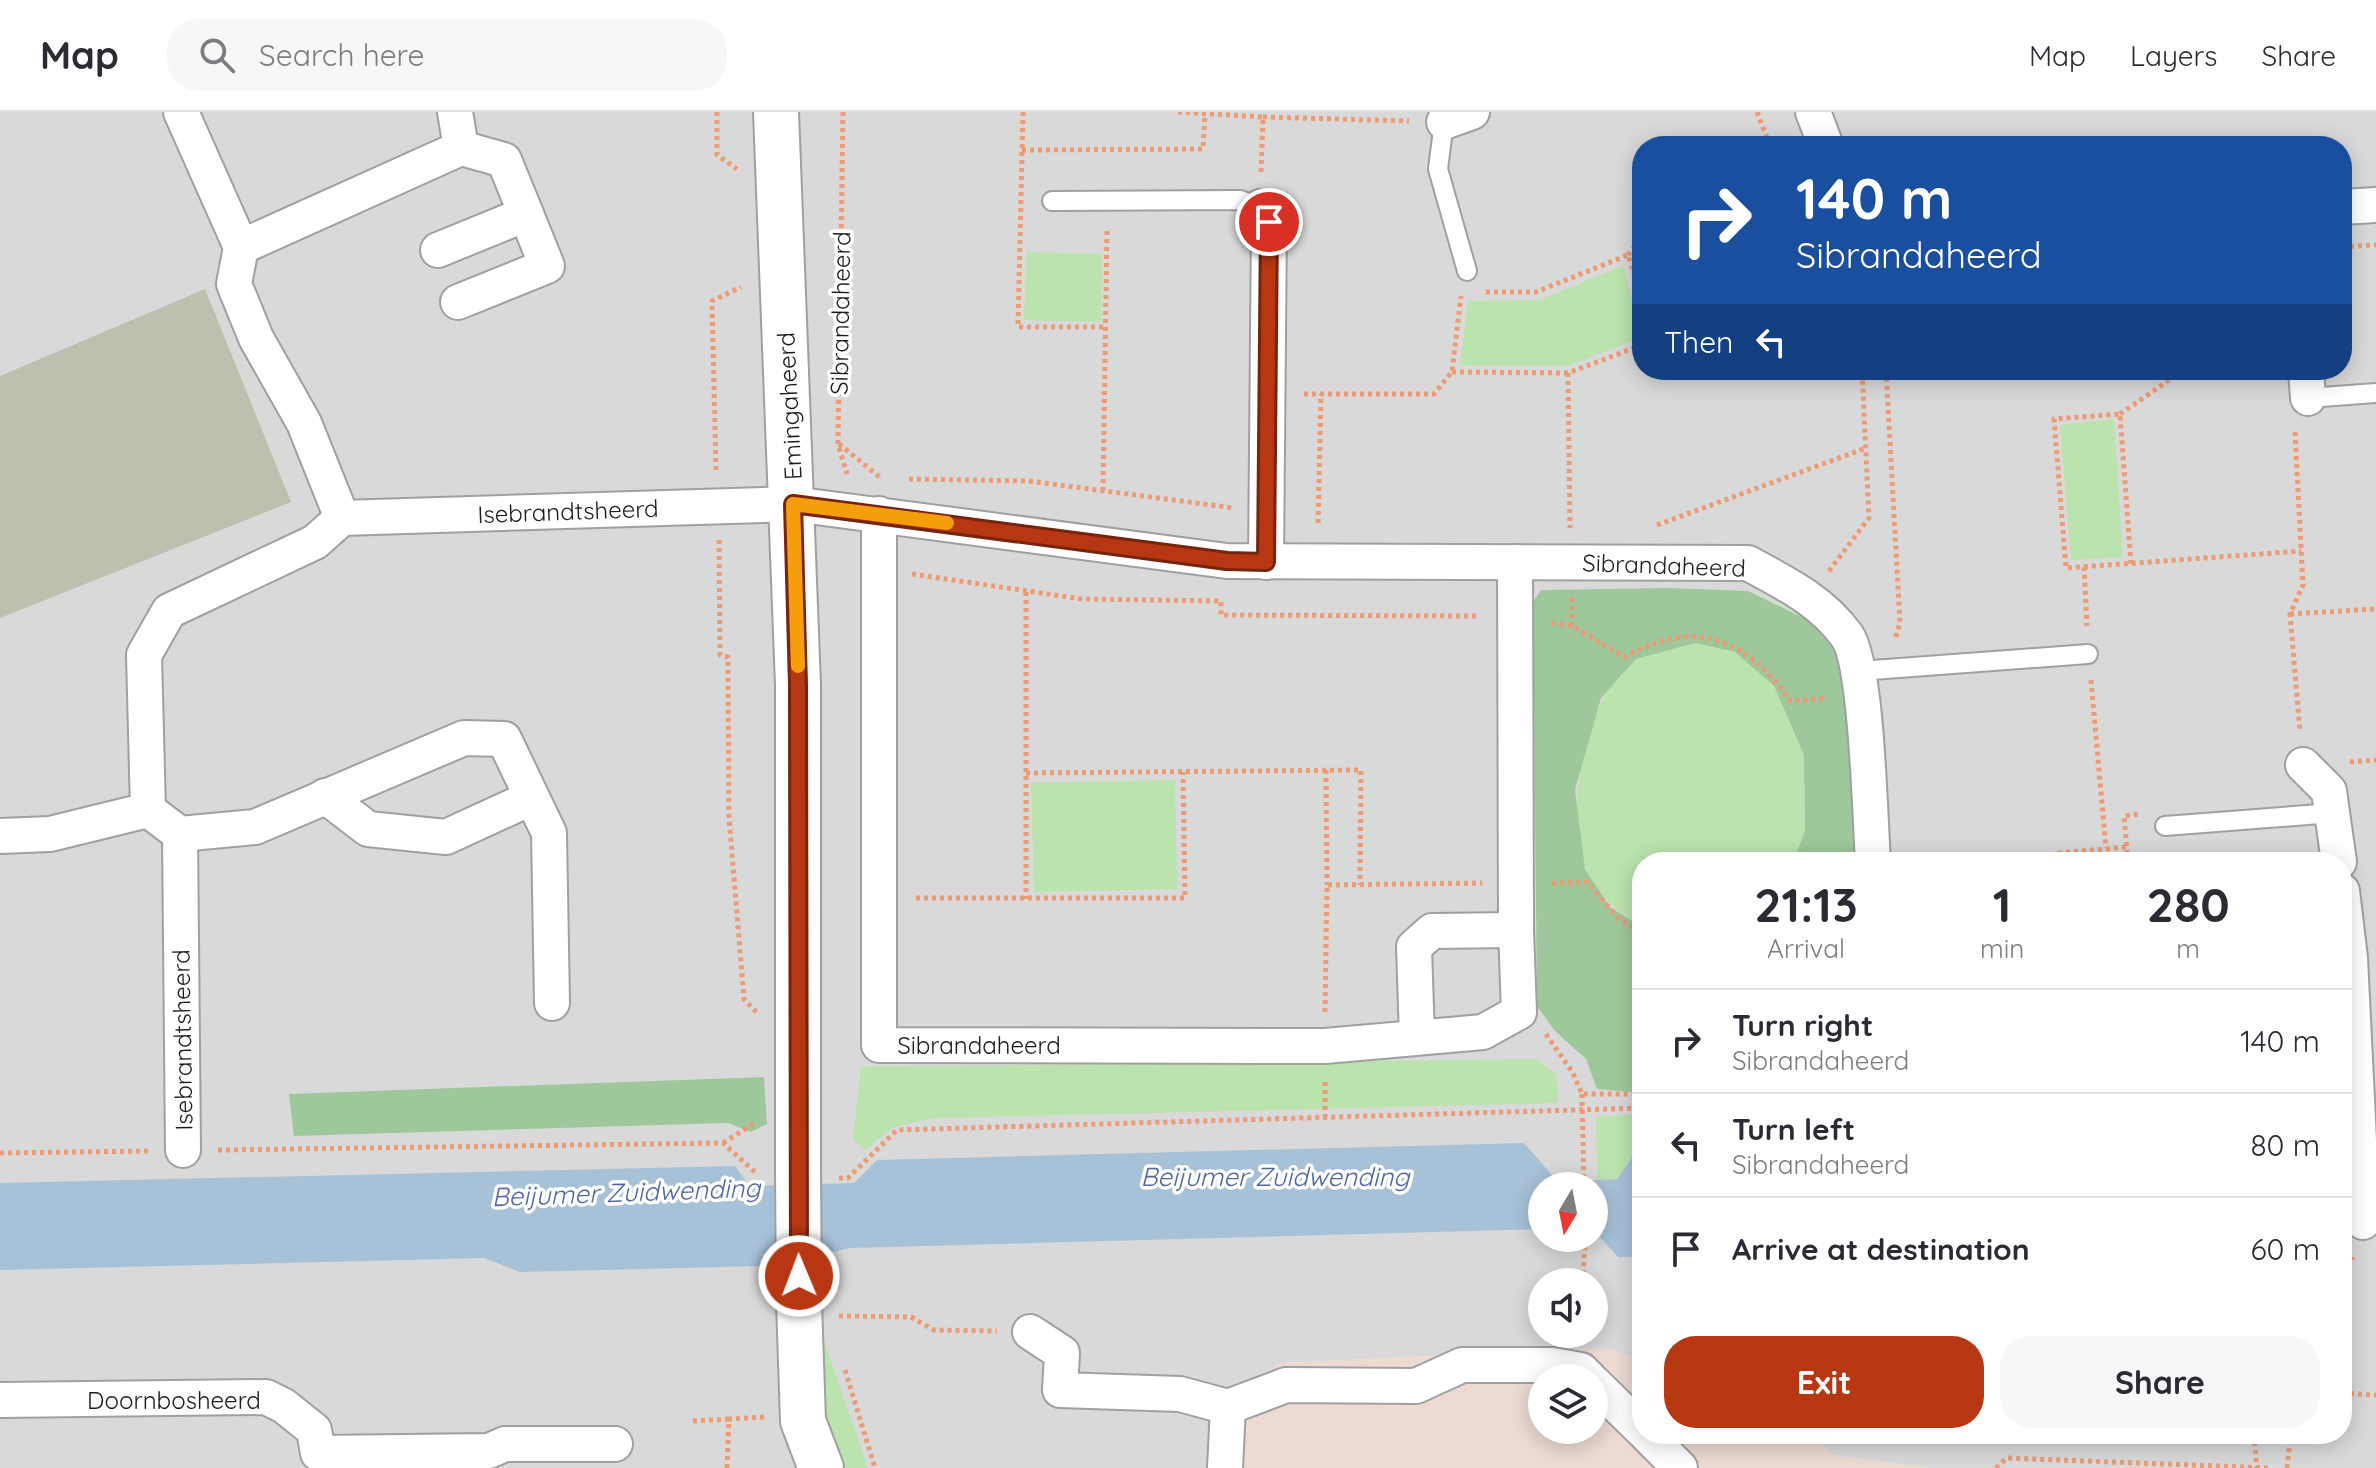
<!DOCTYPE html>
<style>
:root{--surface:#fff;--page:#f7f7f7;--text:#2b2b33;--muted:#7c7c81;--line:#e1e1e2;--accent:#b63712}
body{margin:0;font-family:Quicksand,sans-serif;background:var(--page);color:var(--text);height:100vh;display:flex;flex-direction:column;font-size:30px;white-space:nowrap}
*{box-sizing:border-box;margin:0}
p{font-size:26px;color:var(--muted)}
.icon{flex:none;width:44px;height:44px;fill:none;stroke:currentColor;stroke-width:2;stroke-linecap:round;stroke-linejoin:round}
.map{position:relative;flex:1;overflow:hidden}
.sheet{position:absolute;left:1632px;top:740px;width:720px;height:592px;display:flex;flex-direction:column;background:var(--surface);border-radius:32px;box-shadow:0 4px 20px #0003}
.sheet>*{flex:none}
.banner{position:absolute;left:1632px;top:24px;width:720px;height:244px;border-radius:32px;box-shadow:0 4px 20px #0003;background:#1a4fa0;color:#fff;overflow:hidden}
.needle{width:52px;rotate:190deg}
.controls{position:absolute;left:1528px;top:1060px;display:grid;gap:16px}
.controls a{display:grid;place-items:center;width:80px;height:80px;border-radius:50%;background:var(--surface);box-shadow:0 4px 20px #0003;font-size:40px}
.pin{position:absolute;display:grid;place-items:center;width:68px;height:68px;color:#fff;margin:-34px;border:4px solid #fff;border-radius:50%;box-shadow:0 2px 8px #0007}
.me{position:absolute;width:88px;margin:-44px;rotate:359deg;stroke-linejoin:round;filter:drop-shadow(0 0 6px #0008)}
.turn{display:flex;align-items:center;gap:28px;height:168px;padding:0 32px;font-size:36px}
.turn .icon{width:104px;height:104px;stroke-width:2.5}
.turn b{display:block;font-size:56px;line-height:68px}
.then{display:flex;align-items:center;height:76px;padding:0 32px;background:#0003;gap:16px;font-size:30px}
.eta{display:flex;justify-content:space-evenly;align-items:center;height:136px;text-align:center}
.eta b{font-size:48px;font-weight:700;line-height:56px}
.primary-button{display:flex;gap:16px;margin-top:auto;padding:16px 32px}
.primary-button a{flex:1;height:92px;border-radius:32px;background:var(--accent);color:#fff;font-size:32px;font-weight:700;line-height:92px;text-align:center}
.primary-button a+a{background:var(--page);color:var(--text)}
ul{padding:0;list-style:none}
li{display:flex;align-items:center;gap:24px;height:104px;padding:0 32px;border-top:2px solid var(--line)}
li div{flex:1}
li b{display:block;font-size:30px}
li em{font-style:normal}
header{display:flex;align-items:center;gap:48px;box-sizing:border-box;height:112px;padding:0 40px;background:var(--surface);border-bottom:2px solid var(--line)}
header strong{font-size:38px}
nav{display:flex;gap:44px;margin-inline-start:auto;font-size:28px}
.search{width:560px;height:72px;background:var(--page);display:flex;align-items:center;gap:20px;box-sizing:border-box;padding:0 28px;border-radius:32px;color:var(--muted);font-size:30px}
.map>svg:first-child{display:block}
</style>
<header>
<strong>Map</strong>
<div class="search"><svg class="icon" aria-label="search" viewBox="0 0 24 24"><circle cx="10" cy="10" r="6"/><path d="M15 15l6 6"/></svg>Search here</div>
<nav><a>Map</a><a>Layers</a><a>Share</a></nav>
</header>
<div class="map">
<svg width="2376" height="1356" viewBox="0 0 2376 1356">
<rect width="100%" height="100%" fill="#edece3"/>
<path fill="#dad9d9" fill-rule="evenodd" d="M0,0H2376V1356H1929L1833,1343L1808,1322H2342V750H1642V1247L1605,1236L1280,1251L1210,1304L1207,1356H0ZM1642,34H2342V258H1642ZM1542,1074H1594V1126H1542ZM1542,1170H1594V1222H1542Z"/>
<path fill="#ecdad3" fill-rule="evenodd" d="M1605,1236L1642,1247V1322H1808L1833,1343L1929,1356H1207L1210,1304L1279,1251ZM1542,1266H1594V1318H1542Z"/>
<path fill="#bcc0af" d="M205,177L291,390L0,506V264Z"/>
<g fill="#bbe3ad">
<path d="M1027,140L1102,142L1101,210L1024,208Z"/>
<path d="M1623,154L1642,225L1568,254L1460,253L1468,189L1539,188Z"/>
<path d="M2114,307L2123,445L2071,448L2060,313Z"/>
<path d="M1695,531L1735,540L1774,574L1804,643L1805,719L1793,750H1642V815C1618,800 1600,785 1587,759C1561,709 1587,578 1635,547C1650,538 1678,535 1695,531Z"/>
<path d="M1175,668L1177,777L1034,780L1031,671Z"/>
<path d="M1536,947L1556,962L1558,991L934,1006L893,1015L865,1038L853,1027L861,955Z"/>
<path d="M1642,1002V1031L1617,1067L1597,1068L1596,1005Z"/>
<path d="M821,1220L868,1356H833L823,1291Z"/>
</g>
<g fill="#9ec89b">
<path d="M1669,476L1748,479L1806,507L1829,531L1845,557L1857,750H1793L1805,719L1804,643L1774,574L1735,540L1695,531L1636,547L1601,586L1575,678L1585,757L1610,795L1642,815V981L1597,977L1586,947L1555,919L1537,894L1533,490L1541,478Z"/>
<path d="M764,965L767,1012L751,1020L728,1011L294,1024L289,982Z"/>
</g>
<path fill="#a7c1d7" d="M1524,1031L1558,1070L1617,1067L1642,1031V1145H1618L1598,1123L1597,1113H1594V1074H1542V1117L851,1136L764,1154L520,1160L484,1146L0,1158V1071L735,1054L749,1074L854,1071L877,1048Z"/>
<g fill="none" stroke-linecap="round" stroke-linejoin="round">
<g stroke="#a0a0a0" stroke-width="22">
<g id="service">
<path d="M1444,10L1438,57L1467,159"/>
<path d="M1052,89L1240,88L1260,95"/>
<path d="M2308,286L2376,281"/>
<path d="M1859,559L2088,542"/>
<path d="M2165,714L2333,701"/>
</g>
</g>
<g stroke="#a0a0a0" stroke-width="38">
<g id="minor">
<path d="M181,0L241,135L234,172L256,226L304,311L342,406"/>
<path d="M1813,0L1826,34"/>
<path d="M1444,10L1472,0"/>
<path d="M1260,95L1269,110L1266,450"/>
<path d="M2342,95L2376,93"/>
<path d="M241,135L461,36"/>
<path d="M438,138L526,102L504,48L461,36L455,0"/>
<path d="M458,190L547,154L526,102"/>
<path d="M2306,258L2308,286"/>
<path d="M879,402V933L1325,934L1483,920L1519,900L1516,818L1432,819L1414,835L1417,926"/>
<path d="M1515,450L1516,818"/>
<path d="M2303,653L2329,679L2339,750"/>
<path d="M325,684L368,717L446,725L531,686"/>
<path d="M148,698L180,722L255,715L464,626L504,627L549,721L552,891"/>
<path d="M180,722L183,1038"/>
<path d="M0,724L50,722L148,698L144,543L169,499L315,430L342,406L793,392L1227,449L1748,451C1785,471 1822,489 1847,524C1867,553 1870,706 1873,750"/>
<path d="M2342,779L2350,846L2363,1110"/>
<path d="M1030,1220L1062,1241L1060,1278L1180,1282L1228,1295L1286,1273L1416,1274L1462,1253H1552L1581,1258L1589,1266"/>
<path d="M1594,1271L1642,1318"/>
<path d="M0,1288L266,1285L284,1294L314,1318L318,1341L489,1339L505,1332H615"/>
<path d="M1646,1322L1680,1356"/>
<path d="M1225,1356L1228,1295"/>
</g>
</g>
<g stroke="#a0a0a0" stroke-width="48">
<g id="tertiary">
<path d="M776,0L798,573V1058"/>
<path d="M799,1191L803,1309L821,1356"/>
</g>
</g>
<g stroke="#ec9b74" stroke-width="5" stroke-dasharray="4 4" stroke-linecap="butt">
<path d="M717,0V43L737,57"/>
<path d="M843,0L838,332L847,362"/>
<path d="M1023,0L1018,215H1106"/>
<path d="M1178,0L1263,5L1261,61"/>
<path d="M1757,0L1770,34"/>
<path d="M1263,5L1409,9"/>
<path d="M1022,38L1203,37L1205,3"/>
<path d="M2342,135L2376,133"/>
<path d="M1628,143L1642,125"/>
<path d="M1486,180H1536L1628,143L1642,186"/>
<path d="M1886,258L1900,510L1895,528"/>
<path d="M1452,260L1568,261L1642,233"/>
<path d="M1568,261L1570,416"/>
<path d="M1304,282H1434L1452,260L1461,184"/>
<path d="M2120,302L2178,262L2237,258"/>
<path d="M2295,320L2303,473L2290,502L2300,619"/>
<path d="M839,332L881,366"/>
<path d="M716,358L712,189L741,175"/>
<path d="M909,367L1029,369L1234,396"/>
<path d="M1103,379L1107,116"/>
<path d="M1318,411L1321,282"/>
<path d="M1657,413L1866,336"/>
<path d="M719,428L720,543L728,545L729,705L744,887L758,902"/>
<path d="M2131,452L2120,302L2054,307L2066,456L2301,439"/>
<path d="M2084,455L2087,514"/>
<path d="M1829,459L1869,406L1862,258"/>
<path d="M912,462L1082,487L1221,489V503L1478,504"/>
<path d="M1026,480V787"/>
<path d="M1572,486V514"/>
<path d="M2290,502L2376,497"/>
<path d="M1552,511L1572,514L1625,545C1693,506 1747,525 1790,589L1828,586"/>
<path d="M2091,568L2106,736"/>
<path d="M2350,650L2376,648"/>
<path d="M1326,658L1327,773"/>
<path d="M1026,661L1361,658L1360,773"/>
<path d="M2059,750V741L2126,735"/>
<path d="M2128,750L2124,704L2141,702"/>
<path d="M1552,771L1587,770L1619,807L1642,821"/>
<path d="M916,786H1185L1183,660"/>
<path d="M1325,900L1327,773L1482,771"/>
<path d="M1546,922L1573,961L1582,982H1642"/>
<path d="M1325,970V1005"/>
<path d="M1582,982L1584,1074"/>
<path d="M723,1031L756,1010"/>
<path d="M218,1038L723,1031L756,1061"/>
<path d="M0,1041L148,1039"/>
<path d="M839,1066H848L897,1018L1642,996"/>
<path d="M2342,1169L2353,1145"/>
<path d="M1583,1170L1585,1126"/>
<path d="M839,1204L911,1205L934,1218L997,1219"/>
<path d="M845,1258L875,1356"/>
<path d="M2342,1281L2376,1283"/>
<path d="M693,1309L729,1307"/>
<path d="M2254,1322L2257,1356"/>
<path d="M727,1356L729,1307L765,1305"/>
<path d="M1996,1356L2007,1346L2271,1356"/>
<path d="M2287,1356L2291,1322"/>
</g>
<use href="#service" stroke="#fff" stroke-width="18"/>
<use href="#minor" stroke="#fff" stroke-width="34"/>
<use href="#tertiary" stroke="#fff" stroke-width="44"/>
<g stroke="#a0a0a0" stroke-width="48" stroke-linecap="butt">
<path id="tertiary-bridge" d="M798,1058L799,1191"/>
</g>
<use href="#tertiary-bridge" stroke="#fff" stroke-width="44"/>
</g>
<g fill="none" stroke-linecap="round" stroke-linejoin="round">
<g stroke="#76240c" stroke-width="20">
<path id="route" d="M799,1164L798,573L793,392L1227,449L1266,450L1269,110"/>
</g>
<use href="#route" stroke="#b63712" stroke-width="14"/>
<path stroke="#f59e0b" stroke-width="14" d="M798,554L793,392L947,411"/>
</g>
<g text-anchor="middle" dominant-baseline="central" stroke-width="7" stroke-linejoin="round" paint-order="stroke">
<g font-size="24" fill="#1c1c1c" stroke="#fff">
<text transform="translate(840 201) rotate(-89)">Sibrandaheerd</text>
<text transform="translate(789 294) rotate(-93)">Emingaheerd</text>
<text transform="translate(568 399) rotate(-2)">Isebrandtsheerd</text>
<text transform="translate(1664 453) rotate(2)">Sibrandaheerd</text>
<text transform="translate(182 928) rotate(-91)">Isebrandtsheerd</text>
<text x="979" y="933">Sibrandaheerd</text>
<text x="174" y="1288">Doornbosheerd</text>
</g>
<g font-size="26" font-style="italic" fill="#5268a2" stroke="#fff">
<text x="1275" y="1064">Beijumer Zuidwending</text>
<text transform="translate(626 1080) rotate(-2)">Beijumer Zuidwending</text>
</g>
</g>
</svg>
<div class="controls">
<a><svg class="needle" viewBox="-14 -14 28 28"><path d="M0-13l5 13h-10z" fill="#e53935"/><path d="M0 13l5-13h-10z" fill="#7c7c81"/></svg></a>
<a><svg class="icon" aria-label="sound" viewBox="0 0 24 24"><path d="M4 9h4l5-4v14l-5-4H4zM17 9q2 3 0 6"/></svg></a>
<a><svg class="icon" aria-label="layers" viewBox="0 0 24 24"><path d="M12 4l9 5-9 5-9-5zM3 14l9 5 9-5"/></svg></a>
</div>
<div class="pin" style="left:1269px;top:110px;background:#d93025"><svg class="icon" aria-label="arrive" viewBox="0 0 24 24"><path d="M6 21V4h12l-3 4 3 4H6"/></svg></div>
<svg class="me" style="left:799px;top:1164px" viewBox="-20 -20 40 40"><circle r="17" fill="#b63712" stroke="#fff" stroke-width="3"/><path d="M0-11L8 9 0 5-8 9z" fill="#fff"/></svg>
<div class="banner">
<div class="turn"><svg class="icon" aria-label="right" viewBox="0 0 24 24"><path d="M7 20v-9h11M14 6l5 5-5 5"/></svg><div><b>140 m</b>Sibrandaheerd</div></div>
<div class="then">Then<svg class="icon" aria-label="left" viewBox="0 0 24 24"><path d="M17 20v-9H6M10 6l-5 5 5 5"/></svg></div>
</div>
<section class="sheet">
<div class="eta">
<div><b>21:13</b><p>Arrival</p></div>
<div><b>1</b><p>min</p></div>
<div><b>280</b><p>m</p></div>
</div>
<ul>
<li><svg class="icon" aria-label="right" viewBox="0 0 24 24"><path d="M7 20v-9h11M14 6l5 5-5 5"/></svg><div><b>Turn right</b><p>Sibrandaheerd</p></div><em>140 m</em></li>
<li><svg class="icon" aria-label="left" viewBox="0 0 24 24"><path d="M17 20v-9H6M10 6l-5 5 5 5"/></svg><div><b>Turn left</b><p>Sibrandaheerd</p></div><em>80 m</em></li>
<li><svg class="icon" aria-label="arrive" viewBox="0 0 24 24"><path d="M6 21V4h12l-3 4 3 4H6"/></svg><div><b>Arrive at destination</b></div><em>60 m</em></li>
</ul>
<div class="primary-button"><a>Exit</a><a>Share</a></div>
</section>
</div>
